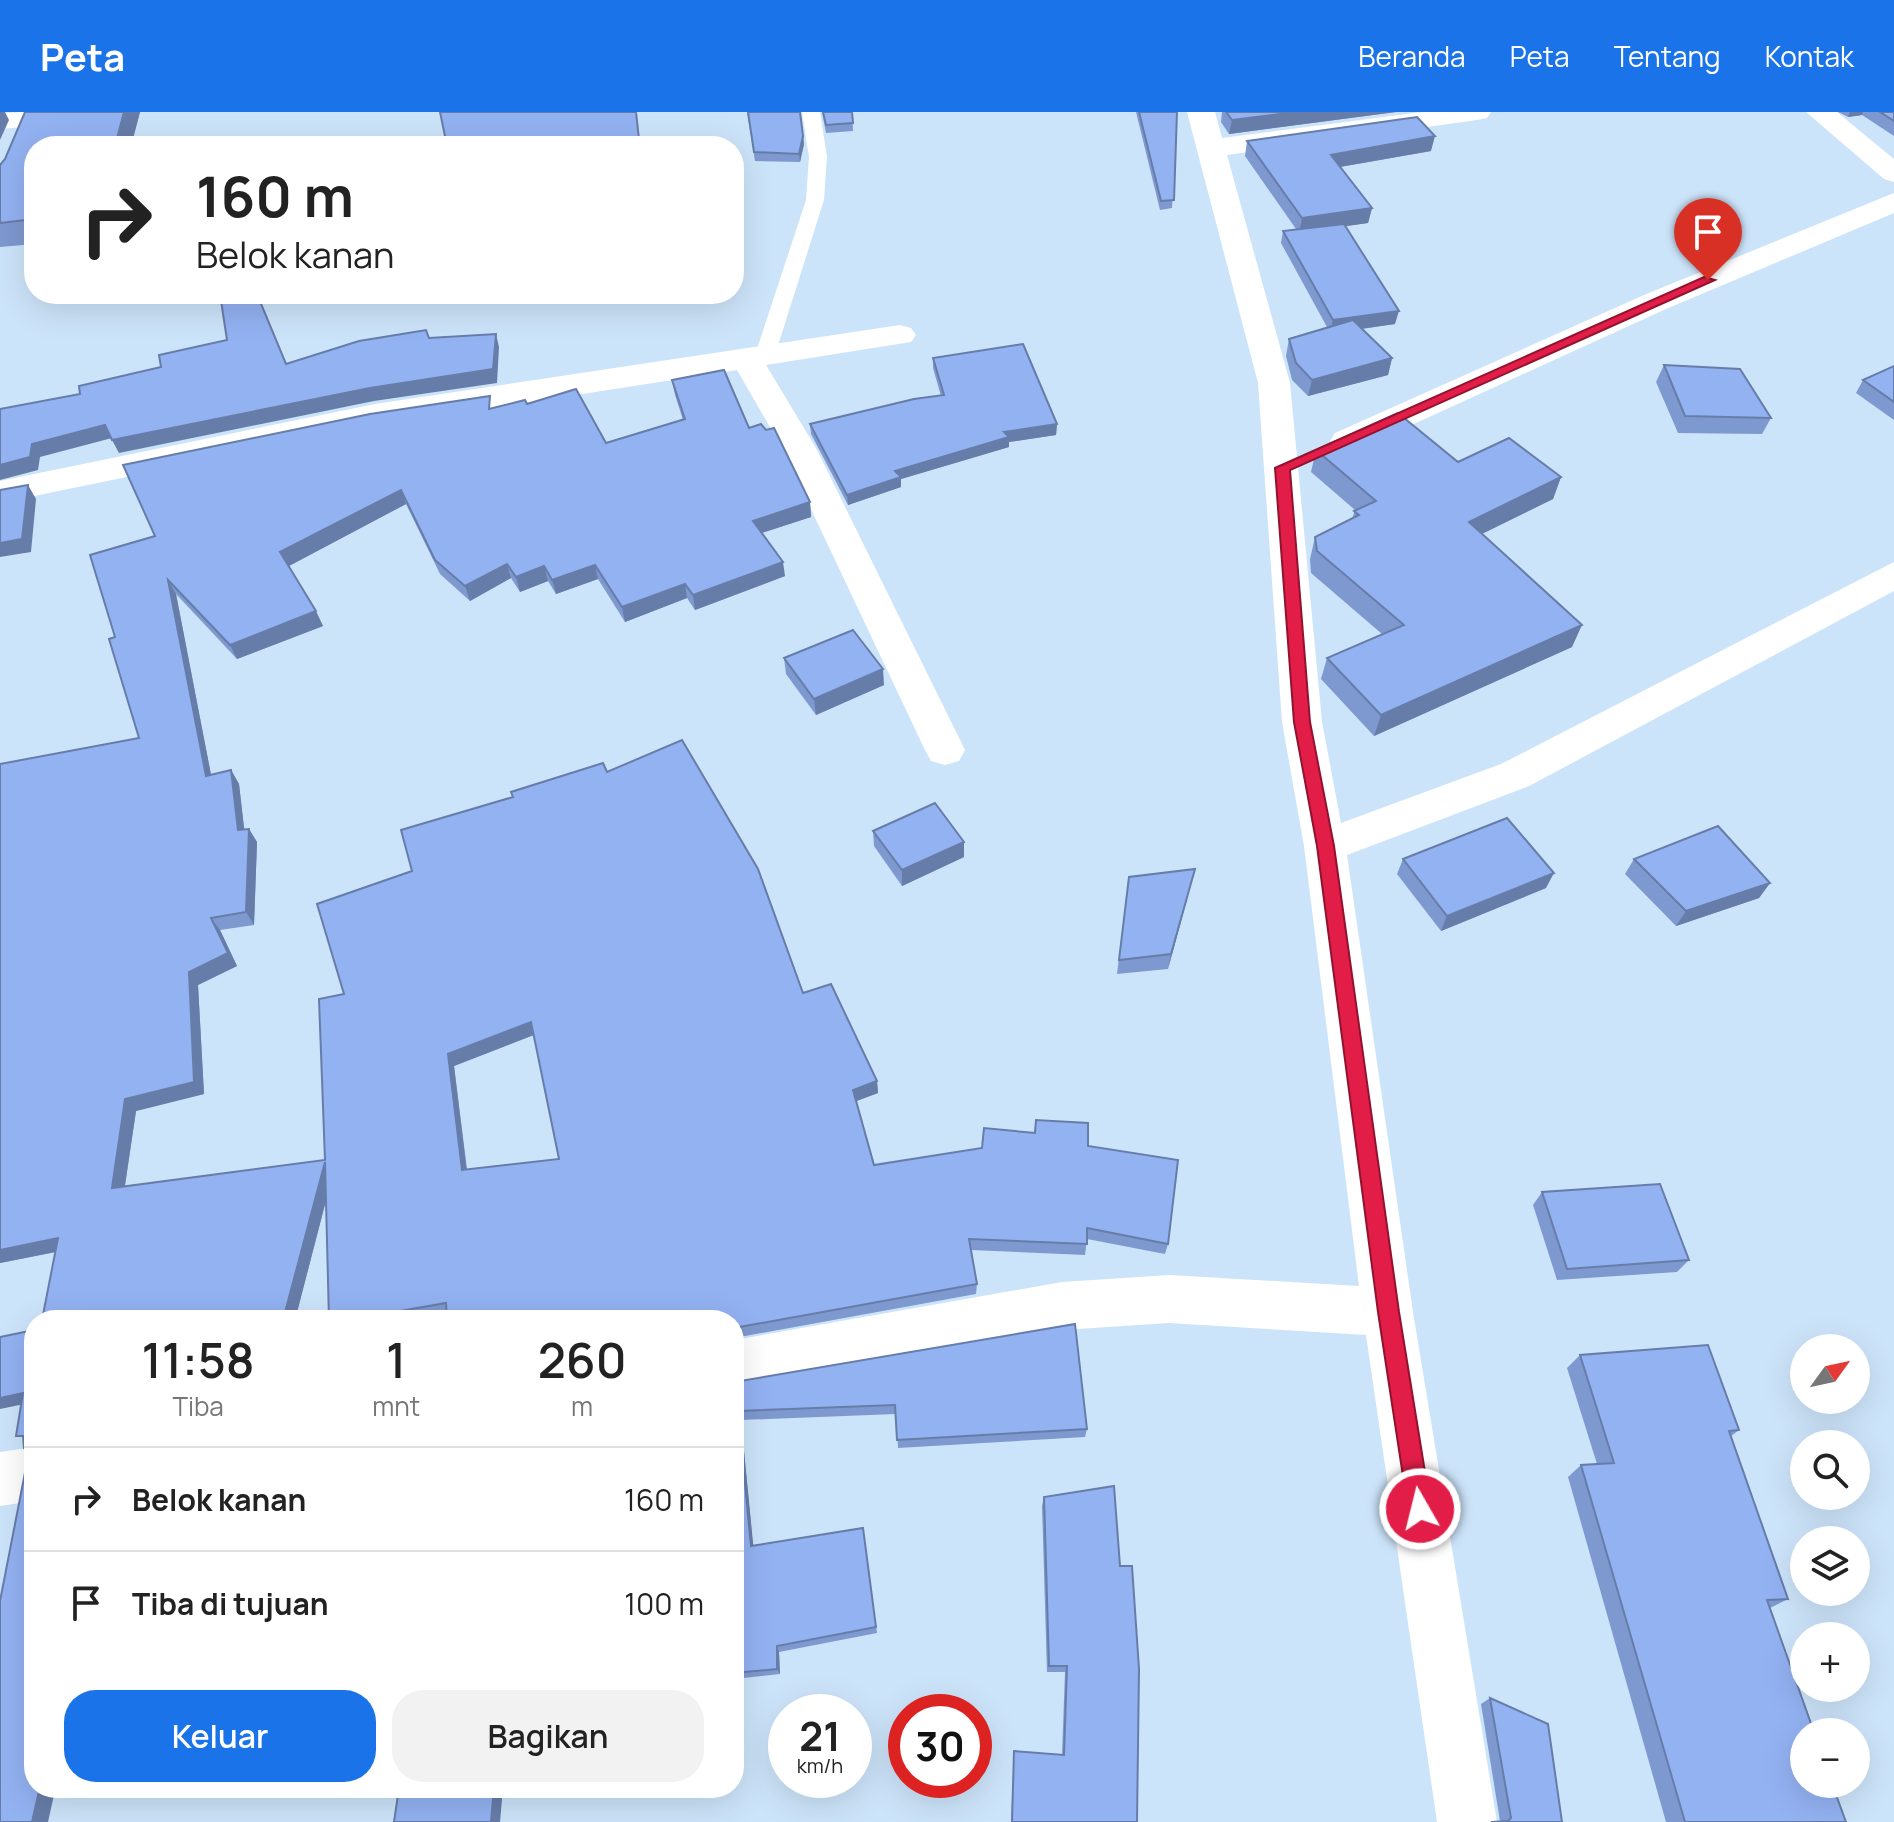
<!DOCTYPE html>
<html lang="id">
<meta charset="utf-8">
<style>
:root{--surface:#fff;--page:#f2f2f2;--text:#222;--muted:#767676;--line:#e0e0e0;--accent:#1a73e8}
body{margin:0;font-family:Manrope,sans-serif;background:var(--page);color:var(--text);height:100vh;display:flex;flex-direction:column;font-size:30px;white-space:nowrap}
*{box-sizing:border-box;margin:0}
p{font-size:26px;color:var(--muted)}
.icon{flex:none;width:44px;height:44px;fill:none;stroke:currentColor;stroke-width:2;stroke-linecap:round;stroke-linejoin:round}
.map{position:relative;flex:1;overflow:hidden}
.panel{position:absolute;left:24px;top:1198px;width:720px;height:488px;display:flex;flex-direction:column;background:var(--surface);border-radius:32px;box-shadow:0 8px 32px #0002}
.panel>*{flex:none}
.top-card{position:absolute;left:24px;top:24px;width:720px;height:168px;border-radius:32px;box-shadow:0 8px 32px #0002;background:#fff;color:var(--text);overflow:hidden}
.needle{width:52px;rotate:57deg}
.controls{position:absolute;left:1790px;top:1222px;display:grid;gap:16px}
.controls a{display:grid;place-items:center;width:80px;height:80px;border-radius:50%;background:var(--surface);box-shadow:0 8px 32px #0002;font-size:40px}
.speed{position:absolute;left:768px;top:1582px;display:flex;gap:16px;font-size:40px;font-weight:700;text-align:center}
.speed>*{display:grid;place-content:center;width:104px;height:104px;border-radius:50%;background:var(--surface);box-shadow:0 8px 32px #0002;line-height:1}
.speed small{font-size:20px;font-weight:400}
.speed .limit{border:12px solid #d22;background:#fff;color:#111}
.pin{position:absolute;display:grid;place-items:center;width:68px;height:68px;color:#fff;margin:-82px -34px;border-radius:50% 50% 50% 0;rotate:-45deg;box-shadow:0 0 8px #0007}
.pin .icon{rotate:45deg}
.me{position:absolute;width:88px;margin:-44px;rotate:352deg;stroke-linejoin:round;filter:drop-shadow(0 0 6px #0008)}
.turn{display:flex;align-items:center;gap:28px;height:168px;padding:0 40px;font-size:36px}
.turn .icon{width:104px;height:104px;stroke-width:2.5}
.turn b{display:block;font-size:56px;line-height:68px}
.eta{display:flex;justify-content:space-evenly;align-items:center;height:136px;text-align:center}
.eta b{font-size:48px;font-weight:600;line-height:56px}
.action{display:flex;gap:16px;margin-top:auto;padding:16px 40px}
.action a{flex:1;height:92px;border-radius:32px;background:var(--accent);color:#fff;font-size:32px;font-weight:600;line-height:92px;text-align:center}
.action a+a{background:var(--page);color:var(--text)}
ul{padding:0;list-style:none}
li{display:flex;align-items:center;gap:24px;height:104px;padding:0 40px;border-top:2px solid var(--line)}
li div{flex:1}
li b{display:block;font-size:30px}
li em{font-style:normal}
header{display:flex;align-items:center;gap:48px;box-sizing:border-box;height:112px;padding:0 40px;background:var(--accent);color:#fff}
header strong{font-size:38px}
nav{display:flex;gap:44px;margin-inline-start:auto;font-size:28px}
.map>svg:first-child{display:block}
</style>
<header>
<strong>Peta</strong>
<nav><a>Beranda</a><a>Peta</a><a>Tentang</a><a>Kontak</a></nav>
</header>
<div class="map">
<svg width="1894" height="1710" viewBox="0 0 1894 1710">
<rect width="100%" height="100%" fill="#cce4fa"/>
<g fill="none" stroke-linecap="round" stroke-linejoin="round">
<path fill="#fff" fill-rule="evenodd" d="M802,0H820L827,45L824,88L775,243L765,249L755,243L806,88L809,45Z"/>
<g fill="#fff" fill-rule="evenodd">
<path d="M27,0L40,8L36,14L0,17V1Z"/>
<path d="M1187,0H1215L1222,26L1422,0H1491L1487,6L1477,8L1227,43L1290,271L1322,610L1341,711L1501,652L1894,450V479L1529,674L1347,743L1413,1200L1497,1710H1437L1366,1223L1169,1211L1062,1218L734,1278V1228L1062,1170L1169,1163L1359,1174L1304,734L1282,610L1258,271Z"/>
<path d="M1806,0H1837L1894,47V70L1884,67Z"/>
<path d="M1894,81V101L1666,197L1359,337L1347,340L1335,337L1330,329L1335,321L1644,183Z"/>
<path d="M900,213L911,216L916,223L911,230L766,253L816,336L965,638L959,649L945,653L931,649L925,638L782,336L737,258L375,314L0,391V369L375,292Z"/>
<path d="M34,1335V1389L0,1394V1340Z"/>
</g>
</g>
<g fill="#7e99d0" fill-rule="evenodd">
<path d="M25,0H140L131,34H34V132L0,135V53L5,47Z"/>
<path d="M636,0L640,34H447Z"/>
<path d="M747,0L803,24L804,32L800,50L755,49Z"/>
<path d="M822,0H852L853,19L826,21Z"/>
<path d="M1136,0H1177L1172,96L1160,98Z"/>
<path d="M1222,0H1396L1229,22L1221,10Z"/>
<path d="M1838,0H1894V24L1862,3L1848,5Z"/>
<path d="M1247,29L1431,39L1340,55L1372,96L1368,111L1345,114L1395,212L1362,217L1392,246L1388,263L1308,284L1292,268L1286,244L1289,227L1327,215L1281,131L1283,119L1296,117L1245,44Z"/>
<path d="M933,246L1057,312L1056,323L1009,330V335L901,367V375L848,393L811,322L810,312L941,284L933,256Z"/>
<path d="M1664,253L1771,306L1762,322L1678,321L1656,270Z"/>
<path d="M1894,254V308L1856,281L1863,268Z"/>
<path d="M672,268L749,316L810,390L811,405L762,421L785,464L695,498L687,486L625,510L598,467L556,482L548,469L520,480L511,466L470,489L440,462L406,392L289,454L323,514L237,547L176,482L211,663L231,658L239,672L244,718L249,717L257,730L254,813L220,818L237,854L198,873L204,982L136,999L125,1074L325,1048L344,882L412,759L607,660L803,881L877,969L878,981L856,989L874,1053L982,1036L1034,1021L1036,1008L1088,1034L1168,1132L1165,1142L1087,1127L1085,1143L971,1138L977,1172L976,1182L734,1226V1208L447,1202L412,1208H329L326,1089L295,1208H42L56,1140L0,1151V652L139,626L115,525L155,424L494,296L527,292L606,331L683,308L675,283ZM534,923L559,1047L467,1057L454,954Z"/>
<path d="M1316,338L1458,350L1561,365L1553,387L1482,422L1572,535L1374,624L1321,567L1327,546L1382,522L1311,461L1310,447L1315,425L1352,407L1355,398L1311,360Z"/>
<path d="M784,546L884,573L816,603L786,562Z"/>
<path d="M873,719L964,745L902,774L874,734Z"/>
<path d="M1403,747L1546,776L1441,819L1397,762Z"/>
<path d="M1634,747L1770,771L1759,786L1676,814L1625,762Z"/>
<path d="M1129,765L1191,772L1168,857L1117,862Z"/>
<path d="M1542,1080L1689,1148L1677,1160L1557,1168L1533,1093Z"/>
<path d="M1580,1243L1739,1318L1730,1325L1788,1487L1770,1496L1846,1710H1666L1568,1365L1581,1353L1597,1352L1567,1256Z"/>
<path d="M734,1270L1087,1317L1085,1325L898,1336L896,1302L741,1308L753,1434L863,1416L877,1521L779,1540L780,1562L734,1567Z"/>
<path d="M1044,1385L1137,1710H1011L1014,1639L1062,1643L1065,1560H1047L1042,1394Z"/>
<path d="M1490,1586L1562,1710H1489L1500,1709L1481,1592Z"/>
</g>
<g fill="#677da9">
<path d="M0,0H5L9,8L0,28Z"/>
<path d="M124,0H140L131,34H115Z"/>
<path d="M1296,0H1396L1229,22L1232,8Z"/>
<path d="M1850,0H1863L1862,3L1848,5Z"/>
<path d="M803,24L804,32L800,50L799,42Z"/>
<path d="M1435,24L1431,39L1328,57L1331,43Z"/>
<path d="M1372,96L1368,111L1299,121L1302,106Z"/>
<path d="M1399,199L1395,212L1330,221L1333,208Z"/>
<path d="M496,222L499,235L497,271L374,289L119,341L112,328Z"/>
<path d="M1392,246L1388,263L1308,284L1312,268Z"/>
<path d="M1057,312L1056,323L1009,330V335L901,367V375L848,393L847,383L895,359L1004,320Z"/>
<path d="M105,313L112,326L40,345L38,358L0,368V353L32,332Z"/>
<path d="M1561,365L1553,387L1461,432L1469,410Z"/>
<path d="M28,373L36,387L31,440L0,445V431Z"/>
<path d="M401,378L406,392L287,455L280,440Z"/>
<path d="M810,390L811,405L755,423L753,409Z"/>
<path d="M783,450L785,464L695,498L693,483Z"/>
<path d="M507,452L511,466L470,489L465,474Z"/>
<path d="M595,453L598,467L556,482L552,468Z"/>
<path d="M544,454L548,469L520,480L516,465Z"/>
<path d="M168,468L176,482L214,678L206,664Z"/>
<path d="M685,472L687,486L625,510L622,495Z"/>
<path d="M316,499L323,514L237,547L230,533Z"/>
<path d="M1582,513L1572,535L1374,624L1381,603Z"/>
<path d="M883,557L884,573L816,603L814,587Z"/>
<path d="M231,658L239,672L246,732L238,718Z"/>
<path d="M249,717L257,730L254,813L246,800Z"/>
<path d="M964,730V745L902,774V758Z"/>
<path d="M1195,757L1191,772L1168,857L1171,842Z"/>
<path d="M1554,761L1546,776L1441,819L1447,804Z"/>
<path d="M1770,771L1759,786L1676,814L1686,799Z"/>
<path d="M211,806L220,818L237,854L198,873L204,982L136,999L123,1086L112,1076L125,987L189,860Z"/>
<path d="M531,910L536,922L454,954L468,1069L462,1058L448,942Z"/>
<path d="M877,969L878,981L854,990L853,978Z"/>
<path d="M325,1050L333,1061L295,1208H283Z"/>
<path d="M58,1126L70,1137L0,1151V1138Z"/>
<path d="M23,1281L34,1290L0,1297V1286Z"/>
<path d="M738,1299L741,1308L754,1441L751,1434Z"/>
<path d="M777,1534L779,1540L780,1562L777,1557Z"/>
<path d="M54,1676H84L54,1683L48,1710H32L39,1679Z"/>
<path d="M494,1676H503L500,1710H491Z"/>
</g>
<g fill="#93b2f2" stroke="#677da9" stroke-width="2" fill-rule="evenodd">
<path d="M25,0H124L115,34H34V107L0,111V53L5,47Z"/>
<path d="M440,0H636L639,27L563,34H447Z"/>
<path d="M748,0H800L803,24L799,42L754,40Z"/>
<path d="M823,0H852L853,11L826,13Z"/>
<path d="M1139,0H1177L1174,88L1161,89Z"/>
<path d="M1226,0H1296L1232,8Z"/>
<path d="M1880,0H1894V9Z"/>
<path d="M1417,5L1435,24L1331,43L1372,96L1302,106L1247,29Z"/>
<path d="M1344,112L1399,199L1333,208L1283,119Z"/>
<path d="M220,182H257L286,252L359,229L426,218L429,226L496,222L493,257L370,276L112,328L105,313L32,332L30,345L0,353V297L80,282L79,274L161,255L159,243L227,228Z"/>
<path d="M1353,208L1392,246L1312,268L1296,251L1289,227Z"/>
<path d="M1023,232L1057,312L1004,320L1009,325L895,359L901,365L847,383L810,312L914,287L944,283L933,246Z"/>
<path d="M1664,253L1740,257L1771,306L1685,304Z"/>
<path d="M1894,254V290L1863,268Z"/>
<path d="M724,258L749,316L761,312L766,318L774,316L810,390L753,409L783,450L693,483L685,472L622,495L595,453L552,468L544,454L516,465L507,452L465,474L435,448L401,378L280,440L316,499L230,533L168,468L206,664L231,658L238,718L249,717L246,800L211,806L228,841L189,860L194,970L125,987L112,1076L325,1048L319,887L344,882L317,792L412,759L401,718L513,685L511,680L603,651L607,660L682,628L758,757L803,881L831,872L877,969L853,978L874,1053L982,1036L984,1016L1035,1021L1036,1008L1088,1011V1034L1178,1048L1168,1132L1087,1116V1132L969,1127L977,1172L734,1216V1208H649L648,1205L633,1208H447L446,1191L349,1208H329L325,1050L283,1208H42L58,1126L0,1138V652L139,626L109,527L115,525L90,443L155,424L123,353L370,302L490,284L489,297L525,288L527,292L576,277L606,331L685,307L672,268ZM531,910L559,1047L462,1058L448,942Z"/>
<path d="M1398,301L1458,350L1509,326L1561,365L1469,410L1582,513L1381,603L1327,546L1404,513L1317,439L1315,425L1359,403L1354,399L1376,389L1316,338Z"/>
<path d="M28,373L22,427L0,431V378Z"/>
<path d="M853,518L883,557L814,587L784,546Z"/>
<path d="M935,691L964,730L902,758L873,719Z"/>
<path d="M1507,706L1554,761L1447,804L1403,747Z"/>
<path d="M1718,714L1770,771L1686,799L1634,747Z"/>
<path d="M1195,757L1171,842L1119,848L1129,765Z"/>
<path d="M1660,1072L1689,1148L1567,1157L1542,1080Z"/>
<path d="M1075,1212L1087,1317L897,1328L895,1293L738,1299L751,1434L863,1416L876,1515L777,1534V1557L734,1561V1270Z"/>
<path d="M34,1218V1676H54L39,1679L32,1710H0V1489L30,1335L24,1336L23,1324H16L23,1281L0,1286V1225Z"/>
<path d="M1708,1233L1739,1318L1729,1319L1788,1487L1767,1488L1814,1620H1804V1672H1832L1846,1710H1685L1581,1353L1614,1351L1580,1243Z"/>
<path d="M1114,1374L1120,1454H1132L1139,1557L1137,1710H1012L1014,1639L1064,1643L1067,1554H1049L1044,1385Z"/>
<path d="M1490,1586L1548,1612L1562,1710H1491L1508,1709L1511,1706Z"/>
<path d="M399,1676H494L491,1710H394Z"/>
</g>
<path fill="#e11d48" stroke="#92132f" stroke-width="2" d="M1704,165L1715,168L1290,358L1310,610L1334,734L1399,1200L1431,1397L1428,1405L1420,1408L1412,1405L1408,1397L1378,1200L1317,734L1294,610L1275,356Z"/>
</svg>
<div class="controls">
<a><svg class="needle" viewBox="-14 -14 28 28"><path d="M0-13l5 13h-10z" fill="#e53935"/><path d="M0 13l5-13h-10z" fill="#767676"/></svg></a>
<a><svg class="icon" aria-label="search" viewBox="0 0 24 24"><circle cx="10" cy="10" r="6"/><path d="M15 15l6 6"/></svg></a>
<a><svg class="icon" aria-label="layers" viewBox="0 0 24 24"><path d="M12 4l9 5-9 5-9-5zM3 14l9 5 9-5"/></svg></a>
<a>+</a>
<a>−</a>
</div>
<div class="speed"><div>21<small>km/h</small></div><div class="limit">30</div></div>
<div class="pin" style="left:1708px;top:168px;background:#d93025"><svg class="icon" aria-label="arrive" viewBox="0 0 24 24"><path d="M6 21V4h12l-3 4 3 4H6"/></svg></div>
<svg class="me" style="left:1420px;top:1397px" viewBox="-20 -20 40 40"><circle r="17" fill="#e11d48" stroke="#fff" stroke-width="3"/><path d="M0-11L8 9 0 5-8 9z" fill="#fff"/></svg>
<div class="top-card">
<div class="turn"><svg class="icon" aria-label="right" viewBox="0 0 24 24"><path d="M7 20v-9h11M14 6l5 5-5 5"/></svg><div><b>160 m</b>Belok kanan</div></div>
</div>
<section class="panel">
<div class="eta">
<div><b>11:58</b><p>Tiba</p></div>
<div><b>1</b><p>mnt</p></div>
<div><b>260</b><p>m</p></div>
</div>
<ul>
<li><svg class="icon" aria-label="right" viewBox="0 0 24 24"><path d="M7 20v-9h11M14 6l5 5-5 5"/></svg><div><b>Belok kanan</b></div><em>160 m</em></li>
<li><svg class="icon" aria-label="arrive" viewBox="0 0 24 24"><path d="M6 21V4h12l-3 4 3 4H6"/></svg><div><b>Tiba di tujuan</b></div><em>100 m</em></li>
</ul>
<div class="action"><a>Keluar</a><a>Bagikan</a></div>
</section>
</div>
